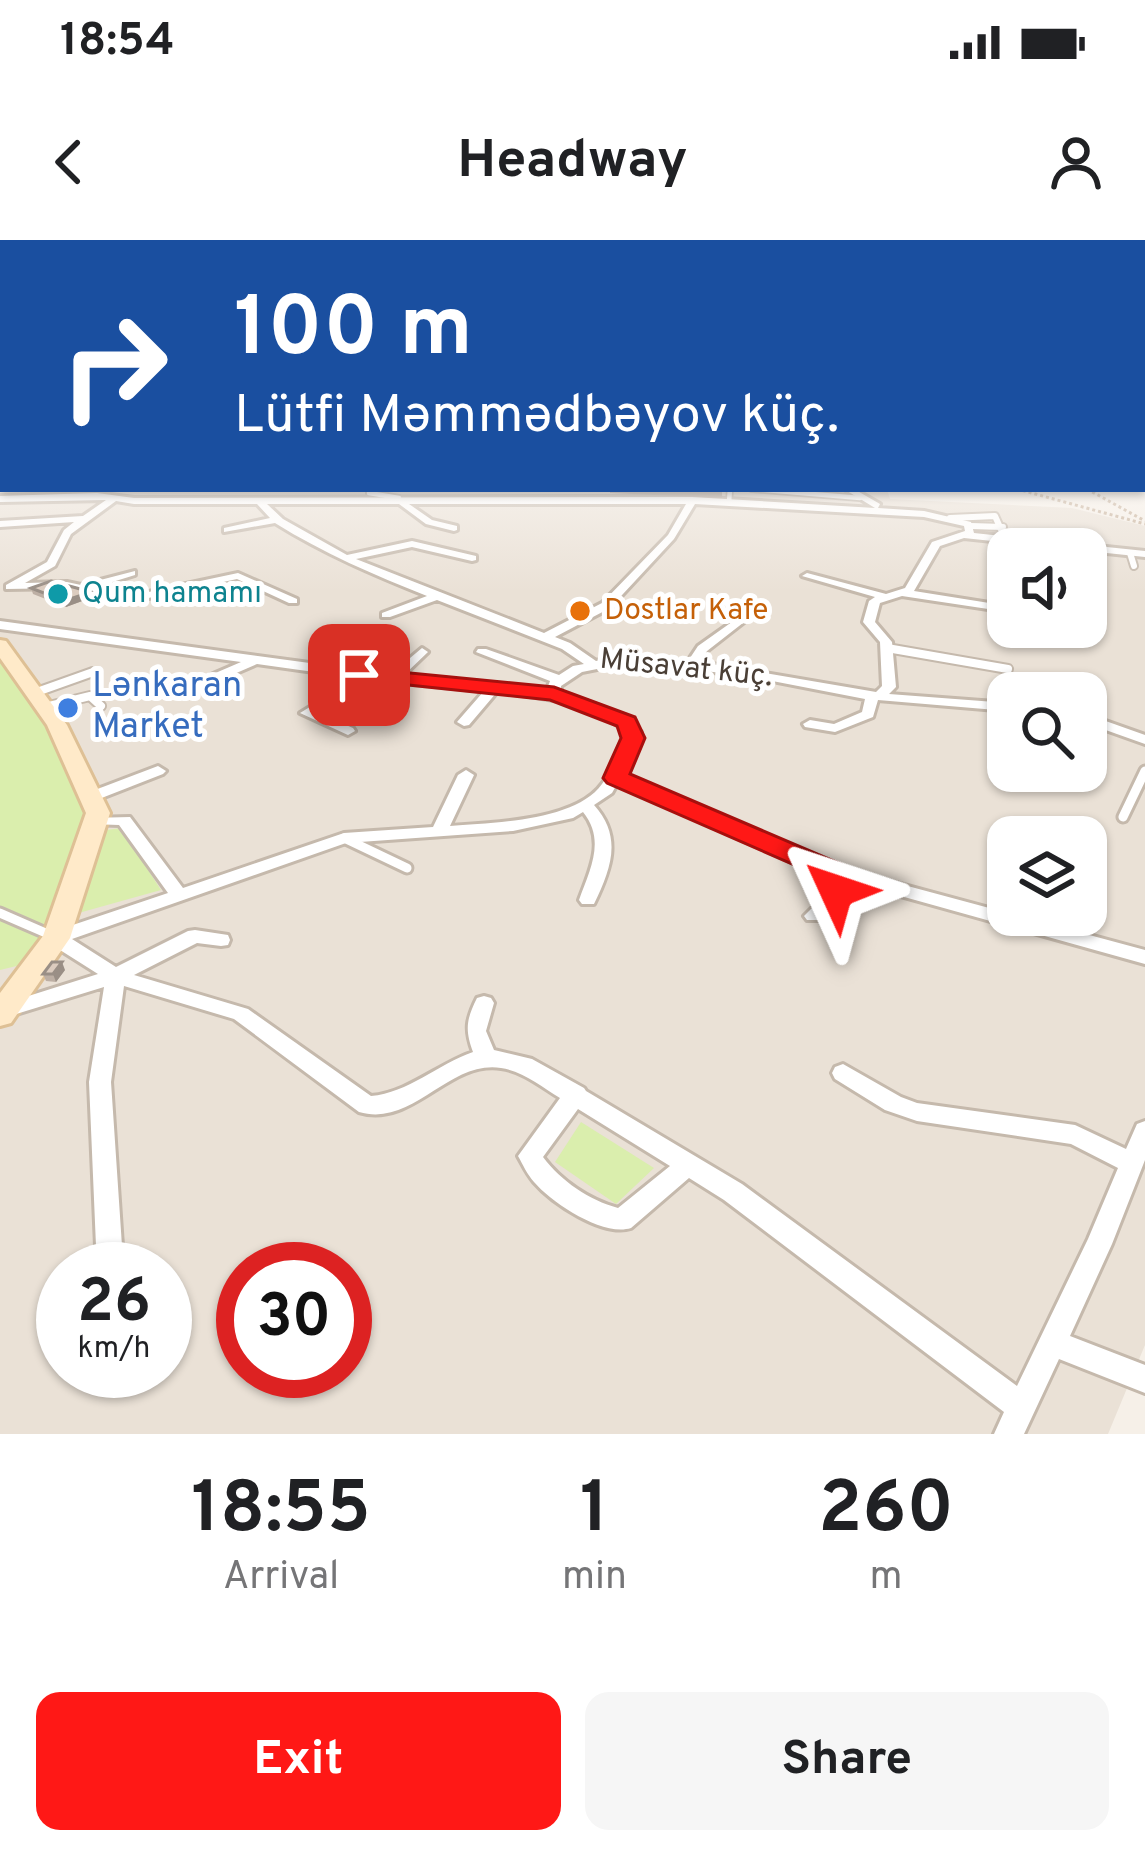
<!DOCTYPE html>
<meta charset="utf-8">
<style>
:root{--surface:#fff;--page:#f6f6f6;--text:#202124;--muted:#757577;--accent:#ff1816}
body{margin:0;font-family:Overpass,sans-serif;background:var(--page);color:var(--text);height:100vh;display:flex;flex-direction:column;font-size:45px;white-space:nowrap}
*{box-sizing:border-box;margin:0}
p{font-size:39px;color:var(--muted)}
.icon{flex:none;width:66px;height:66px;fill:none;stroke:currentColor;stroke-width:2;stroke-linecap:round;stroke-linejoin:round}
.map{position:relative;height:1194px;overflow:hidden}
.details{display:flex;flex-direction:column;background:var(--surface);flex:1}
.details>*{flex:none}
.banner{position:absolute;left:0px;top:0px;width:1146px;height:252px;box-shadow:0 3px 9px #0004;background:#1a4fa0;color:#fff;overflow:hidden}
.tools{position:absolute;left:987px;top:288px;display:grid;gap:24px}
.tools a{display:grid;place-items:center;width:120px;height:120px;border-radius:24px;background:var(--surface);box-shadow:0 3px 9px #0004;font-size:60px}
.speed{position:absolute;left:36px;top:1002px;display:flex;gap:24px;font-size:60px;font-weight:700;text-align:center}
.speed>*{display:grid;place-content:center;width:156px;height:156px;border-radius:50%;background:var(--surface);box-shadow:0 3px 9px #0004;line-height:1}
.speed small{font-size:30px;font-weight:400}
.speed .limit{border:18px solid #d22;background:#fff;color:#111}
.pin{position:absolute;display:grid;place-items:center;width:102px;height:102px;color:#fff;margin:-51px;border-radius:24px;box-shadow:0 6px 18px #0006}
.me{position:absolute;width:132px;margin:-66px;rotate:312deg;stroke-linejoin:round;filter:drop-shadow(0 0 9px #0008)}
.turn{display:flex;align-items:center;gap:42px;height:252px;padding:0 36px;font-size:54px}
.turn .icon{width:156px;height:156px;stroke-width:2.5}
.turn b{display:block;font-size:84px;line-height:102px}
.eta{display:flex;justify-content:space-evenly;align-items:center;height:204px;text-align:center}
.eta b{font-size:72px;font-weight:700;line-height:84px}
.primary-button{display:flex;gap:24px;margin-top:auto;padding:24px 36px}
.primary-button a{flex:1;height:138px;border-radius:24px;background:var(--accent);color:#fff;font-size:48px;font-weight:700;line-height:138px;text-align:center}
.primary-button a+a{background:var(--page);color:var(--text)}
.status{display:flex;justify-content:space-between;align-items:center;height:84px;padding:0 60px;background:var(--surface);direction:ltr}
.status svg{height:33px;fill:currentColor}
header{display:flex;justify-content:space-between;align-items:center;height:156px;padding:0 36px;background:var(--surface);font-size:54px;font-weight:700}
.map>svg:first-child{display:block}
</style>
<div class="status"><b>18:54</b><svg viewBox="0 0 49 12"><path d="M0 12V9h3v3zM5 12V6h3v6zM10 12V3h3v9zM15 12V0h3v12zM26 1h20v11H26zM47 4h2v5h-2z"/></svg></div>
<header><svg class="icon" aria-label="back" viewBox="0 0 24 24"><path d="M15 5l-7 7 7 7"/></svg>Headway<svg class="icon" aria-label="person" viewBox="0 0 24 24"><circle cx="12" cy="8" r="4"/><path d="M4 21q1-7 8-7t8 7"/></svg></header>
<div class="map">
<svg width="1145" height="1194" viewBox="0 0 1145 1194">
<rect width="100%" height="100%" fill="#f6f0e8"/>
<path fill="#eae1d6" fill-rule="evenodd" d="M0,185L3,249H887L890,259L1072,268L1145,286V1105L1108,1194H0ZM1008,309H1086V387H1008ZM1008,453H1086V531H1008ZM1008,597H1086V675H1008ZM63,1029H165V1131H63ZM243,1029H345V1131H243Z"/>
<g fill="#daeead">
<path d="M0,420L52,490L89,569L50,690L29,723L0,730Z"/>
<path d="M121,588L161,650L75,674L106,590Z"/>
<path d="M581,882L654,928L616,964L555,922Z"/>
</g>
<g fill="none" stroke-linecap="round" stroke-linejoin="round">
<g stroke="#c5b9ac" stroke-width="8">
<g id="lane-far4">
<path d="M752,249L860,258"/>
<path d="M369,253L399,258"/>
<path d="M729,262L730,249"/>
</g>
</g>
<g stroke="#c5b9ac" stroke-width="10">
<g id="lane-far3">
<path d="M950,278L995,276L1007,303"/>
<path d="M971,286L1003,287"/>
<path d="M1130,313L1134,326"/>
</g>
</g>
<g stroke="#c5b9ac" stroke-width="12">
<g id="lane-far2">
<path d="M1025,399L1031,387"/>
<path d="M887,408L1008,429"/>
<path d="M34,453L93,432"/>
<path d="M45,467L90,456L101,466"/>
</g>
</g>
<g stroke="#c5b9ac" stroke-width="15">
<g id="lane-far1">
<path d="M1123,577L1145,531"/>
<path d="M344,598L407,628"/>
<path d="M0,673L55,697"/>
</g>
</g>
<g stroke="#c5b9ac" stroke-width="18">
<path id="lane" d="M50,695L55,697"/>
</g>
<g stroke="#c5b9ac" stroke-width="6">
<g id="street">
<rect x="0" y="192" width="3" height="4"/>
<path d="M844,249H854L880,264L878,268L924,271L971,282L974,293L1145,311V317L964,298L940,306L914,351L1008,366V372L902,356L880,363L875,382L892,402L896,447L889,454L1008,463V471L878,460L873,477L835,492L805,487L803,484L810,480L834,484L862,472L865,459L747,436L654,425L612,426L582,432L561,446V452C589,463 620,469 641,492L622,535L826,624L1145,710V724L847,641L839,661L819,680H807L804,676L825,655L831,636L814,632L617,544L612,553L594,565C623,597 611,629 594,664H582L579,660C590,630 606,600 583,572L573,578L513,591L346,603L72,699L116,727L188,691L195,690L228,695L230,700L228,705L221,706L197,703L134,735L248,769L371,856C408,853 438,824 473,812C465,790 466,780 477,758L484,756L491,758L494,763L486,791L494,810L532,819L584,848L586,851L742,944L1017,1146L1088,999L1118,928L1071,904L917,881L885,870L835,839L832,833L835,827L843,824L901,857L917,863L1075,885L1126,909L1137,884L1145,881V920L1112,1004L1070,1096L1145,1125V1153L1059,1119L1024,1194H994L1004,1172L724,960L689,938L631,988C603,997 552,963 534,942C527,934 523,925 518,916L560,858C542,847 523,831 501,828C448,820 413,888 359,872L234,779L124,746L111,842L122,1006L118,1014L109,1018L100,1014L96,1006L89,842L104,747L0,779V765L98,734L49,703L47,698L49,693L168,653L119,585L91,584L89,581L91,578L130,577L183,648L344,593L433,587L458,535L466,530L474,535L450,586C492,583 576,581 602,544C613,530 619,509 627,493C594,462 540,457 497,452L469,485L464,486L457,482L484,451L372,440L318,473L353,488L355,491L348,495L300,473L357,438L257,424L188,454L181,450L183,447L241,422L0,389V381L391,434L422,408L428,412L404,435L547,449L550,441L476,412L478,409H486L559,435L573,426L584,424L562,409L437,360L390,377H382V373L427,356C374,335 323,313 275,283L224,292V288L270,278L257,264H134L116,261L71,294L55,326L25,343L67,342L81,345L135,331V335L93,348L125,357L238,333L297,359V363H289L237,339L125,363L67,348L6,349V345L47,322L64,290L74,282L0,287V281L83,276L106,260L0,262V256L97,253L134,258L692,257L875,268ZM267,264H399L426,284L454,291L457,290V286L432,280L409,264H686L668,295L602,363L544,393L356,319L412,307L472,321L476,320V316L412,301L347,315L283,279ZM695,264L924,277L964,286L965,291L932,302L905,348L886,354L807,333L802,336L875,357L869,361L863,382L880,402L882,446L876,452L700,422L707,411L757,372L759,370L753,367L698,406L688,421C657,418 626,415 596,421L570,403L555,397L610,368L674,299ZM578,869L670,926L618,968C589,960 561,941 543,917Z"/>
<path d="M1086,474L1145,495V504L1086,483Z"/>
<path d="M158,526L166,531L163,534L99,559L93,561L85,556L87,553Z"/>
</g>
</g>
<g stroke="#dec095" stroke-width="6">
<path id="secondary" d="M0,400L6,401L67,485L110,573L70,698L11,783L0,786V753L43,696L86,573L47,485L0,418Z"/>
</g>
<g stroke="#c6b099" stroke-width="3" stroke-dasharray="3 3" stroke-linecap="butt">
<path d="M1017,249L1145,284"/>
<path d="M1087,249L1145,281"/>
</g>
<use href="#lane-far4" stroke="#fff" stroke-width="4.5"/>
<use href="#lane-far3" stroke="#fff" stroke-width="6"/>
<use href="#lane-far2" stroke="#fff" stroke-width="8"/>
<use href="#lane-far1" stroke="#fff" stroke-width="9"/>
<use href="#lane" stroke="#fff" stroke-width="12"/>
<use href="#street" fill="#fff" fill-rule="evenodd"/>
<use href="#secondary" fill="#ffeac9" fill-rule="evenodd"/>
</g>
<g fill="#bdafa4">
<path d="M610,249H722V258L610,253Z"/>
<path d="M31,348L93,357L66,367L33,354Z"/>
<path d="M65,730L56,742L46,741L43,734Z"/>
</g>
<g fill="#9a8f86">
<path d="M91,352L93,357L66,367L64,361Z"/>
<path d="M62,722L65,730L56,742L53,734Z"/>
</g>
<g fill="#dcccbf" stroke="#9a8f86" stroke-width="3">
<path d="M51,341L91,352L64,361L31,348Z"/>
<path d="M52,722H62L53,734H43Z"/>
</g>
<linearGradient id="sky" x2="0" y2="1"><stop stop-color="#8bc6ee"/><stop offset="0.53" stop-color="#fbf8f5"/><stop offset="1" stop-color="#fbf8f5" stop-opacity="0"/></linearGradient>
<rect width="1145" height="352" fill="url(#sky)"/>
<path fill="#ff1816" stroke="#a6100e" stroke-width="3" d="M359,428L554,447L635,477L645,498L630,534L850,628L854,634L846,658H825L824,638L607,543L603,538L621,498L617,486L550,460L352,439L349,435Z"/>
<circle fill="#0f9aa8" stroke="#fff" stroke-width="4.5" cx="58" cy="354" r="12"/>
<circle fill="#e8710a" stroke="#fff" stroke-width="4.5" cx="580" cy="371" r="12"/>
<circle fill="#3f7fe0" stroke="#fff" stroke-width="4.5" cx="68" cy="468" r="12"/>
<g text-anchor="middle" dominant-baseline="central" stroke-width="10" stroke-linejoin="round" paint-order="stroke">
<g font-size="30" fill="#0d838f" stroke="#fff" text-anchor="start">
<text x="82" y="354">Qum hamamı</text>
</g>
<g font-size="30" fill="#c56008" stroke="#fff" text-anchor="start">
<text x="604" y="371">Dostlar Kafe</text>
</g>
<g font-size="30" fill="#4a3f36" stroke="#fff">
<text transform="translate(686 429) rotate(6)">Müsavat küç.</text>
</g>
<g font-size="36" fill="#366cbe" stroke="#fff" text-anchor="start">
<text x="92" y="447">Lənkaran<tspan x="92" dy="41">Market</tspan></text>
</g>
</g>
</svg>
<div class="tools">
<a><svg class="icon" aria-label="sound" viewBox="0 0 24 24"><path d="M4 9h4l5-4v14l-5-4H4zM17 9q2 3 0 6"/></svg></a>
<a><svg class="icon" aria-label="search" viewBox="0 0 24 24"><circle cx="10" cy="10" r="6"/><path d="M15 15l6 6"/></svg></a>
<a><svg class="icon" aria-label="layers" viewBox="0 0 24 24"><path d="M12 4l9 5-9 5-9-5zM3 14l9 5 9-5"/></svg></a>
</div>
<div class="speed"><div>26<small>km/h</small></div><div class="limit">30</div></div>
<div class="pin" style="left:359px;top:435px;background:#d93025"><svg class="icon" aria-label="arrive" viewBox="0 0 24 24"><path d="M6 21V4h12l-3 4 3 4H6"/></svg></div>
<svg class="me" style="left:836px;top:651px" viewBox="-20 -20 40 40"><path d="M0-17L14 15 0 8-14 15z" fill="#ff1816" stroke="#fff" stroke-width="4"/></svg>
<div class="banner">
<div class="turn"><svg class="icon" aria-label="right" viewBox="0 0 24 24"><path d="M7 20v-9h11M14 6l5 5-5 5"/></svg><div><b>100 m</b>Lütfi Məmmədbəyov küç.</div></div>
</div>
</div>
<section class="details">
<div class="eta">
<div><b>18:55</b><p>Arrival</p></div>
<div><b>1</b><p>min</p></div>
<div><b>260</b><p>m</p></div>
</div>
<div class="primary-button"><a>Exit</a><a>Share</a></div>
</section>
